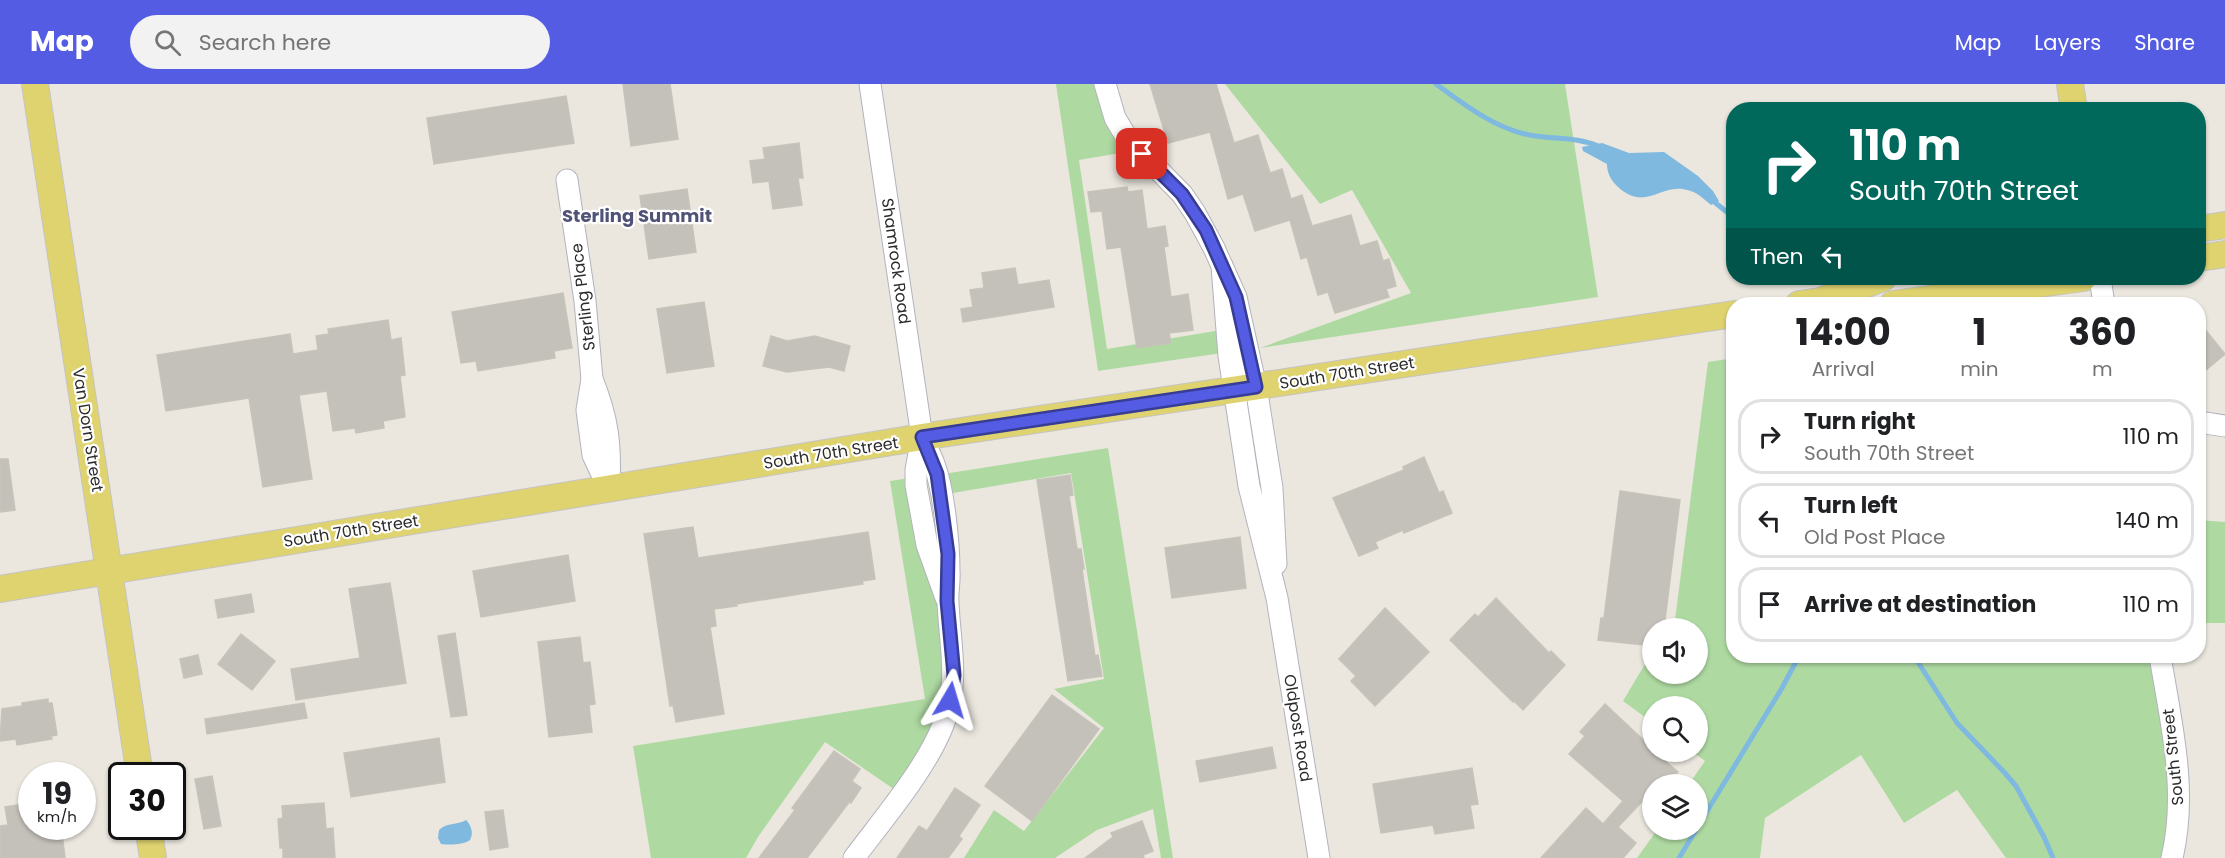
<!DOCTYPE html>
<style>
:root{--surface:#fff;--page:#f2f2f2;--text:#202124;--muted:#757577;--line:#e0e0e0;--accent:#545ce3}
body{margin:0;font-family:Poppins,sans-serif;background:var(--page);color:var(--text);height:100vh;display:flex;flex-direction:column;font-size:22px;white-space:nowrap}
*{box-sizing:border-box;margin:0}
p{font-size:20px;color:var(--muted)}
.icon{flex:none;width:33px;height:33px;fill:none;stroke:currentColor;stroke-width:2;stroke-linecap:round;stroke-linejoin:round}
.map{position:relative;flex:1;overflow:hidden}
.panel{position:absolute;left:1726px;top:213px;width:480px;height:366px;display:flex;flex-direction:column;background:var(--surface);border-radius:24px;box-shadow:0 2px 4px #0004}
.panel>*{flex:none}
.guide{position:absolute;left:1726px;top:18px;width:480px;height:183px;border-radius:24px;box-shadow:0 2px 4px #0004;background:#00695c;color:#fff;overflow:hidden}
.buttons{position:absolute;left:1642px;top:534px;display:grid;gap:12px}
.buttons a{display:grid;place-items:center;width:66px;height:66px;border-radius:50%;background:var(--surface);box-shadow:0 2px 4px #0004;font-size:30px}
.speed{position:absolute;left:18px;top:678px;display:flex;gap:12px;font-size:30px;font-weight:700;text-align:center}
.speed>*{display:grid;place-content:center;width:78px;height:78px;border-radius:50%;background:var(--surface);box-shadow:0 2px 4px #0004;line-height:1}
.speed small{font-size:15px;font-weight:400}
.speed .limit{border:3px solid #111;border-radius:9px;background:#fff;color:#111}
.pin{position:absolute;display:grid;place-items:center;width:51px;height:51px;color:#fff;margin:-26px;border-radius:12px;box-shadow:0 3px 9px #0006}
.me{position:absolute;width:66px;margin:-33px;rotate:7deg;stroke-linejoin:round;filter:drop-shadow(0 0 4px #0008)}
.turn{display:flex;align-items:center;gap:21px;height:126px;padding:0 24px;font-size:27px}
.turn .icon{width:78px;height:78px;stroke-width:2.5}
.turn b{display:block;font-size:42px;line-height:51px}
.then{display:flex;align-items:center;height:57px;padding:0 24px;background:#0003;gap:12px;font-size:22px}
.eta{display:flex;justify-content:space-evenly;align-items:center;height:102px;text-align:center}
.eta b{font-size:36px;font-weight:700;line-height:42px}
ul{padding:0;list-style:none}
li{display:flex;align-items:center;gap:18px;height:75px;margin:0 12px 9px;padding:0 12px;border:3px solid var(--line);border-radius:24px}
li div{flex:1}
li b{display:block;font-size:22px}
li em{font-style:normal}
header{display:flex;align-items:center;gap:36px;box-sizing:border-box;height:84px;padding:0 30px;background:var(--accent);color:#fff}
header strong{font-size:28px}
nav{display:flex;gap:33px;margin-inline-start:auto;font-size:21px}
.search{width:420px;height:54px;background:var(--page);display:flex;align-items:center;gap:15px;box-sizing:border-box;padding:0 21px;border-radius:33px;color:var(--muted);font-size:22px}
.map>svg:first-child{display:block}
</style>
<header>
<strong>Map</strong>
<div class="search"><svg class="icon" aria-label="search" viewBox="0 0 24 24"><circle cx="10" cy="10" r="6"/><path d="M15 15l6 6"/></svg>Search here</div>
<nav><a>Map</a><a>Layers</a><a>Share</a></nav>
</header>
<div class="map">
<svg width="2225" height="774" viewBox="0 0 2225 774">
<rect width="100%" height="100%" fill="#ebe7df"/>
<g fill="#aedaa2">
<path d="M1056,0H1105L1138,66L1079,76L1107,265L1227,245L1229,268L1098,287Z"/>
<path d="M1225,0H1565L1598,213L1260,264L1411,209L1352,106L1320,120Z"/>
<path d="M1734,274V572H2160L2172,774H2006L1957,706L1904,739L1861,671L1765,734L1760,774H1637L1657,746H1698V700H1689L1705,677L1693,668H1698V622H1653V639L1623,617L1645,580L1653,583V590H1698V544H1674L1708,278Z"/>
<path d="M1108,364L1173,774H1161L1153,725L1097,746L1055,774H964L994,726L1024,747L1104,644L1054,605L1104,595L1071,389L941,411L937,391Z"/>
<path d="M916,393L954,591L901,710L825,658L758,753L746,774H651L633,662L925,615L890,397Z"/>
<path d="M2199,436L2225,438V539H2199Z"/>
</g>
<g fill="#7fb9df">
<path d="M1602,59L1629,69L1664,68L1698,92L1713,107L1719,117L1711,121C1704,115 1697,108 1687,106C1661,98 1645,130 1616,101C1610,95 1607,88 1607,80L1583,67L1582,63Z"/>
<path d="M466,736C471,741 474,749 470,756C463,761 450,761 441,760L438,754L439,746C447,738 459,741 466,736Z"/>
</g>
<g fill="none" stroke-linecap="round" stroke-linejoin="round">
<g stroke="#7fb9df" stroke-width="5">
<path d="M1436,0C1462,19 1493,43 1525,50C1550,56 1575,52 1598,62"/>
<path d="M1712,116L1734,134"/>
<path d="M1914,572L1957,639L2004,688L2016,702L2044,753L2053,774"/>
<path d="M1698,742L1782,604L1799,572"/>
<path d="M1679,774L1696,746"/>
</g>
</g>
<g fill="#c4c1ba" stroke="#c6c3b9" stroke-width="1.5">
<path d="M623,0H670L678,55L631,62Z"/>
<path d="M1150,0H1216L1234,59L1258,51L1270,89L1282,85L1291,115L1302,111L1312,142L1351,131L1360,162L1377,157L1383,177L1389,175L1396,202L1386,205L1389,213L1335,229L1328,208L1318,211L1307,173L1301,175L1290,136L1255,147L1243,110L1228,115L1210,48L1168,59Z"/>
<path d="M566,12L574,59L434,80L427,34Z"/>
<path d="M799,59L803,94H798L802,121L773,125L769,97L753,99L750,77L765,75L763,64Z"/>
<path d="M1127,103L1128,108L1142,106L1147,145L1165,142L1168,162L1164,163L1171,213L1188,210L1193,246L1169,249L1171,259L1137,264L1121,163L1107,165L1102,127L1091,128L1088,108Z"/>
<path d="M687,105L696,168L649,175L640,112Z"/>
<path d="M1015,184L1018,201L1049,196L1054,223L963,238L961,225L973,223L970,206L984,204L982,189Z"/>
<path d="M563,209L572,264L554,267L555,274L478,287L476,277L461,279L452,228Z"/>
<path d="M704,218L714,282L667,289L657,225Z"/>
<path d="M388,236L391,256L401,254L405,291L400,292L405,333L383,337L384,344L356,349L355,344L333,347L327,307L299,311L312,395L263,403L249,314L166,327L157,271L290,250L293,270L318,266L316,252L329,250L328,245Z"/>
<path d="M2199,238L2225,270L2199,292Z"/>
<path d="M771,252L787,257L815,252L850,262L844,287L829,283L787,288L763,282Z"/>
<path d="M1424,373L1439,409L1443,407L1452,429L1404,449L1403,446L1375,458L1378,464L1359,472L1333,414L1404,386L1403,383Z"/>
<path d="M0,375H8L15,426L0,428Z"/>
<path d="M1070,391L1073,411L1069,412L1077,465H1081L1084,485H1082L1095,572L1098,571L1102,592L1068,597L1037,396Z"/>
<path d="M1620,407L1680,416L1664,544H1653V562L1598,556L1601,534H1604Z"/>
<path d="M693,443L698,474L868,448L875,495L862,497L863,500L736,520L737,522L714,525L716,542L710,543L724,630L676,638L673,621L670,622L644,450Z"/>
<path d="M1240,453L1246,504L1172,514L1165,464Z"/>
<path d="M568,471L575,517L481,533L473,487Z"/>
<path d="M390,499L406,599L296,616L291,585L360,574L349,505Z"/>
<path d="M251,510L254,528L218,534L215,516Z"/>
<path d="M1496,514L1549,569L1551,567L1565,581L1523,626L1514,617L1513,618L1450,556L1475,530L1478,533Z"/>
<path d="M1385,524L1429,568L1375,622L1351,597L1356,592L1339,575Z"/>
<path d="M455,549L467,631L451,633L438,552Z"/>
<path d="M241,550L275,577L252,606L218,580Z"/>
<path d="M580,553L583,579L590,578L595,620L589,621L592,648L549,653L538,558Z"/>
<path d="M198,571L202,590L184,594L180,575Z"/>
<path d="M1052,611L1099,645L1032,737L985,702Z"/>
<path d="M48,615V619H52L57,651L51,652L52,655L17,661L16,655L0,657L2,625L22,622V619Z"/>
<path d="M304,619L307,634L207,650L205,635Z"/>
<path d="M1605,620L1653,665V668H1655L1678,688L1666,700H1653V706L1618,743L1636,759L1623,774H1541L1586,724L1603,740L1623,717L1569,670L1585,652L1580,648Z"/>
<path d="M439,654L445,698L351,713L344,669Z"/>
<path d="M1272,663L1276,684L1200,698L1196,677Z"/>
<path d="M834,667L860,685L852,697L861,704L851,719L850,717L807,774H759L795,726L792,724Z"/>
<path d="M1472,684L1478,720L1470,721L1474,744L1435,750L1433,741L1381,749L1373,700Z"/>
<path d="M212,692L221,742L204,745L195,695Z"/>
<path d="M955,704L980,721L959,752L962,755L948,774H897L919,742L927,747Z"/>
<path d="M32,719V742H61L65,774H0V742L8,741L5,723Z"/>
<path d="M324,719L326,745L333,744L335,774H283V764H280L278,735L283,734L282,722Z"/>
<path d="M503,726L508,763L490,766L485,728Z"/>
<path d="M1142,737L1153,767L1143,771L1144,774H1085L1113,753L1111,749Z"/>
</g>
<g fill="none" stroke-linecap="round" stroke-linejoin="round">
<g stroke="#b2b3bd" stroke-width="23">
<g id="minor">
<path d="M1105,0L1115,34L1127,54L1182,110L1195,129L1214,164L1236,213L1256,303L1272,404L1276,480"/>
<path d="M567,96L585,217L592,295L587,326L593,371L609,405"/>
<path d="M1222,182L1229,272L1249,402L1277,514L1319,774"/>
<path d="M2100,194L2104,220"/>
<path d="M592,295C608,335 611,360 609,402"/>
<path d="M2199,338L2225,342"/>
<path d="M922,353L916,386V401L927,461L946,514"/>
<path d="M2160,572C2171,639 2188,706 2172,774"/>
<path d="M854,774C883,735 926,685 943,641C960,598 950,563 948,519C947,508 950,498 949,487C949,459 944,409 935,383C932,373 926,363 922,353L870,0"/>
</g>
</g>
<g stroke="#c4c4c4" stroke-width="28">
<g id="major">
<path d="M35,0L140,692"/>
<path d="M2070,0L2074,26"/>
<path d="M2199,145L2225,141"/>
<path d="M2199,174L2225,170"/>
<path d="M1799,220L1820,217L1883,194"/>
<path d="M1893,220L2083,194"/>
<path d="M0,505L922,353L1734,230"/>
<path d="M148,742L153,774"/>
</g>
</g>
<use href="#minor" stroke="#fff" stroke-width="21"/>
<use href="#major" stroke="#dfd370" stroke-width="26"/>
</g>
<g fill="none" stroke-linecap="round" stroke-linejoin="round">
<g stroke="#373c94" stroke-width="15">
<path id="route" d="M950,616L954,591L947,517L948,470L937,390L922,353L1256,303L1236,213L1206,146L1182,110L1142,70"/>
</g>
<use href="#route" stroke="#545ce3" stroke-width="10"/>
</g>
<g text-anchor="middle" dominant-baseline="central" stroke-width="4.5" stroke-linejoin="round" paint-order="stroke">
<g font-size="16" fill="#2b2b2b" stroke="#fff">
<text transform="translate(896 177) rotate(82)">Shamrock Road</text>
<text transform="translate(583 213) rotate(-97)">Sterling Place</text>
<text transform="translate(1347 289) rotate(-9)">South 70th Street</text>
<text transform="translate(88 346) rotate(81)">Van Dorn Street</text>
<text transform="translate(831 369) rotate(-9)">South 70th Street</text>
<text transform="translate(351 447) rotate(-9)">South 70th Street</text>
<text transform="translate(1298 644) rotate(81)">Oldpost Road</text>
<text transform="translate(2173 673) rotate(-96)">South Street</text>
</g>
<g font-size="18" font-weight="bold" fill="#515376" stroke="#fff">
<text x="637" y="131">Sterling Summit</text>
</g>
</g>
</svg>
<div class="buttons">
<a><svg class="icon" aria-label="sound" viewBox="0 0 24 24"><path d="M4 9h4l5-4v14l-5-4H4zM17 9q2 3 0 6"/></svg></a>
<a><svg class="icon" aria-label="search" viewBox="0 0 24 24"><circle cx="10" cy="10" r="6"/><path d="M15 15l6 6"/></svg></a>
<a><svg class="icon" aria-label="layers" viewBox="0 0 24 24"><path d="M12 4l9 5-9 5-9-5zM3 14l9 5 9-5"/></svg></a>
</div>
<div class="speed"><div>19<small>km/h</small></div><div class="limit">30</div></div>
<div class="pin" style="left:1142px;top:70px;background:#d93025"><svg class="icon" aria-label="arrive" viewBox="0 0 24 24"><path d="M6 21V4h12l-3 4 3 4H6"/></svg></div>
<svg class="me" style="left:950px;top:616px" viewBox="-20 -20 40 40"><path d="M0-17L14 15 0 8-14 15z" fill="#545ce3" stroke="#fff" stroke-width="4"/></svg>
<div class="guide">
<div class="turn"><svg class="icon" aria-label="right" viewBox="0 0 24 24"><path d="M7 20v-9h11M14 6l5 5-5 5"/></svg><div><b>110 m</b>South 70th Street</div></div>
<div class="then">Then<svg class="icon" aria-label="left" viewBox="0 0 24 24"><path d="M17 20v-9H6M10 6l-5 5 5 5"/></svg></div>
</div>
<section class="panel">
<div class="eta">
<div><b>14:00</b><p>Arrival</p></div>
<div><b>1</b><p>min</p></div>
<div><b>360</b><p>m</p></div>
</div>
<ul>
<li><svg class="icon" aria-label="right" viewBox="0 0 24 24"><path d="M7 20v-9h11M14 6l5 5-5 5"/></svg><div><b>Turn right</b><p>South 70th Street</p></div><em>110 m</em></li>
<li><svg class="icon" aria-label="left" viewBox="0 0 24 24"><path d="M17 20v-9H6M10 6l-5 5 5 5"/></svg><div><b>Turn left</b><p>Old Post Place</p></div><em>140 m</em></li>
<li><svg class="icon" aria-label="arrive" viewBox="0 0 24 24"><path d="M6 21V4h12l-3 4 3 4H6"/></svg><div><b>Arrive at destination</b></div><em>110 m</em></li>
</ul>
</section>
</div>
